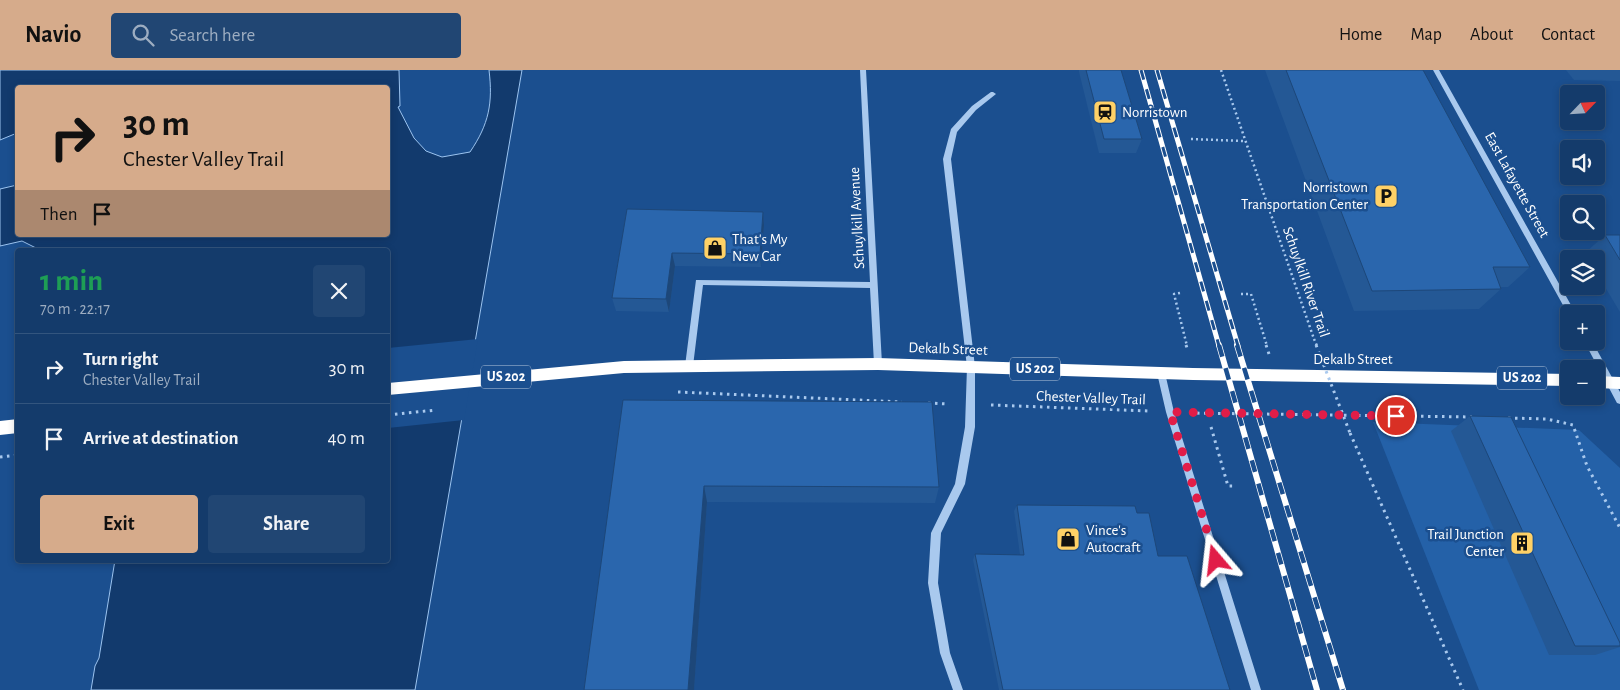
<!DOCTYPE html>
<meta charset="utf-8">
<style>
:root{--surface:#143b6b;--page:#214673;--text:#f1f3f6;--muted:#9dadc1;--line:#33557e;--accent:#d6ab8b}
body{margin:0;font-family:"Alegreya Sans",sans-serif;background:var(--page);color:var(--text);height:100vh;display:flex;flex-direction:column;font-size:19px;white-space:nowrap}
*{box-sizing:border-box;margin:0}
p{font-size:16px;color:var(--muted)}
.icon{flex:none;width:28px;height:28px;fill:none;stroke:currentColor;stroke-width:2;stroke-linecap:round;stroke-linejoin:round}
.map{position:relative;flex:1;overflow:hidden}
.details{position:absolute;left:15px;top:178px;width:375px;height:315px;display:flex;flex-direction:column;background:var(--surface);border-radius:5px;box-shadow:0 2px 8px #0003,0 0 0 1px var(--line)}
.details>*{flex:none}
.top-card{position:absolute;left:15px;top:15px;width:375px;height:152px;border-radius:5px;box-shadow:0 2px 8px #0003,0 0 0 1px var(--line);background:#d6ab8b;color:#111;overflow:hidden}
.needle{width:32px;rotate:65deg}
.buttons{position:absolute;left:1560px;top:15px;display:grid;gap:10px}
.buttons a{display:grid;place-items:center;width:45px;height:45px;border-radius:5px;background:var(--surface);box-shadow:0 2px 8px #0003,0 0 0 1px var(--line);font-size:25px}
.pin{position:absolute;display:grid;place-items:center;width:42px;height:42px;color:#fff;margin:-21px;border:2px solid #fff;border-radius:50%;box-shadow:0 1px 5px #0007}
.me{position:absolute;width:55px;margin:-28px;rotate:343deg;stroke-linejoin:round;filter:drop-shadow(0 0 4px #0008)}
.turn{display:flex;align-items:center;gap:18px;height:105px;padding:0 25px;font-size:22px}
.turn .icon{width:65px;height:65px;stroke-width:2.5}
.turn b{display:block;font-size:35px;line-height:42px}
.then{display:flex;align-items:center;height:48px;padding:0 25px;background:#0003;gap:10px;font-size:19px}
.round{display:grid;place-items:center;flex:none;width:52px;height:52px;border-radius:5px;background:var(--page)}
.head{display:flex;align-items:center;justify-content:space-between;height:85px;padding:0 25px}
h1{font-size:30px;font-weight:700;line-height:38px;color:#1e9e55}
.button{display:flex;gap:10px;margin-top:auto;padding:10px 25px}
.button a{flex:1;height:58px;border-radius:5px;background:var(--accent);color:#111;font-size:20px;font-weight:700;line-height:58px;text-align:center}
.button a+a{background:var(--page);color:var(--text)}
ul{padding:0;list-style:none}
li{display:flex;align-items:center;gap:15px;height:70px;padding:0 25px;border-top:1px solid var(--line)}
li div{flex:1}
li b{display:block;font-size:19px}
li em{font-style:normal}
header{display:flex;align-items:center;gap:30px;box-sizing:border-box;height:70px;padding:0 25px;background:var(--accent);color:#111}
header strong{font-size:24px}
nav{display:flex;gap:28px;margin-inline-start:auto;font-size:18px}
.search{width:350px;height:45px;background:var(--page);display:flex;align-items:center;gap:12px;box-sizing:border-box;padding:0 18px;border-radius:5px;color:var(--muted);font-size:19px}
.map>svg:first-child{display:block}
</style>
<header>
<strong>Navio</strong>
<div class="search"><svg class="icon" aria-label="search" viewBox="0 0 24 24"><circle cx="10" cy="10" r="6"/><path d="M15 15l6 6"/></svg>Search here</div>
<nav><a>Home</a><a>Map</a><a>About</a><a>Contact</a></nav>
</header>
<div class="map">
<svg width="1620" height="620" viewBox="0 0 1620 620">
<rect width="100%" height="100%" fill="#1b4f8f"/>
<path fill="#2461a8" d="M1373,352L1579,360L1620,398V620H1479Z"/>
<path fill="#123a6d" stroke="#9cc4f0" d="M0,0H399L400,36L398,37L414,68L426,81L442,87L470,82C489,54 493,33 489,0H522L415,620H91L95,596L99,588L115,490H388V180H40L22,171L0,176V119L17,115L18,165H388V18H18L17,63L0,70Z"/>
<path fill="#1b4f8f" d="M478,269L464,350L388,358V278Z"/>
<g fill="none" stroke-linecap="round" stroke-linejoin="round">
<g stroke="#a9c9ee" stroke-width="2.5" stroke-dasharray="2 3" stroke-linecap="butt">
<path d="M1221,0L1314,269"/>
<path d="M1191,69L1244,71"/>
<path d="M1180,223L1174,224L1187,276"/>
<path d="M1241,224H1251L1267,276"/>
</g>
<g stroke="#a9c9ee" stroke-width="3" stroke-dasharray="2.5 4.5" stroke-linecap="butt">
<path d="M1186,275L1188,281"/>
<path d="M1266,275L1269,284"/>
<path d="M678,322L902,332"/>
<path d="M928,333L949,334"/>
<path d="M991,335L1149,341"/>
<path d="M1190,343L1472,347"/>
<path d="M388,345L436,340"/>
<path d="M1508,348L1547,349L1573,355L1587,396L1620,458"/>
<path d="M1211,357L1228,416H1235"/>
<path d="M1350,363L1463,620"/>
<path d="M0,387L18,385"/>
</g>
<g fill="#a9c9ee" fill-rule="evenodd">
<path d="M860,0H866L882,294L881,297H875L874,294L870,218L703,215L693,296L692,299H686L685,296L696,210L870,212Z"/>
<path d="M1433,0H1439L1576,244H1569V246Z"/>
<path d="M991,22H993L996,24L976,40L957,62L951,89L975,297V357L965,414L941,463L938,513L950,583L963,620H953L940,583L928,513L931,463L955,414L965,357L967,297L943,89L951,59L972,36Z"/>
<path d="M1584,271H1592L1620,322V334L1617,333Z"/>
<path d="M1161,299L1164,300L1165,303L1174,342L1261,620H1251L1166,342L1157,303L1158,300Z"/>
</g>
<g fill="#fff" fill-rule="evenodd">
<path d="M878,288L1193,298L1569,304V316L1193,310L878,300L624,303L388,325V313L624,291Z"/>
<path d="M1596,306L1620,307V319L1596,318Z"/>
<path d="M18,349V363L0,365V351Z"/>
</g>
<g stroke="#fff" stroke-width="5">
<g id="rail-far1">
<path d="M1141,0L1219,276"/>
<path d="M1157,0L1238,276"/>
</g>
</g>
<g stroke="#fff" stroke-width="6">
<g id="rail">
<path d="M1219,275L1317,620"/>
<path d="M1237,275L1343,620"/>
</g>
</g>
<use href="#rail-far1" stroke="#1b4f8f" stroke-width="3" stroke-dasharray="10" stroke-linecap="butt"/>
<use href="#rail" stroke="#1b4f8f" stroke-width="4.5" stroke-dasharray="12" stroke-linecap="butt"/>
<path stroke="#a9c9ee" stroke-width="2.5" stroke-dasharray="2 3" stroke-linecap="butt" d="M1314,269L1317,276"/>
<path stroke="#a9c9ee" stroke-width="3" stroke-dasharray="2.5 4.5" stroke-linecap="butt" d="M1316,275L1350,363"/>
</g>
<g fill="#245895">
<path d="M1079,0H1121L1142,69L1136,83H1099L1079,2Z"/>
<path d="M1265,0H1423L1530,197L1508,217H1500L1501,219L1479,239L1354,241Z"/>
<path d="M1566,0H1620V11L1574,10Z"/>
<path d="M627,139L763,142L764,155L761,197L675,196L669,242L616,241L612,228Z"/>
<path d="M1605,165H1620V242L1596,202V189H1588L1585,183Z"/>
<path d="M623,330L939,417L935,433L707,432L694,620H584Z"/>
<path d="M1470,346L1620,573V577L1595,585H1549L1451,361Z"/>
<path d="M1017,435L1137,443L1158,486L1230,620H999L973,490L975,484L1020,485L1014,441Z"/>
</g>
<g fill="#1d4779">
<path d="M763,142L764,155L761,197L760,184Z"/>
<path d="M672,183L675,196L669,242L666,229Z"/>
<path d="M704,416L707,432L694,620H688Z"/>
</g>
<g fill="#2a66ad" stroke="#1d4779">
<path d="M1086,0H1121L1142,69H1104Z"/>
<path d="M1286,0H1423L1530,197H1493L1501,219L1372,221Z"/>
<path d="M627,139L763,142L760,184L672,183L666,229L612,228Z"/>
<path d="M1605,165H1620V190Z"/>
<path d="M623,330L932,332L939,417L704,416L688,620H584Z"/>
<path d="M1470,346L1511,347L1620,573V576H1575Z"/>
<path d="M1017,435L1135,436L1137,443H1149L1158,486H1187L1230,620H1003L975,484L1024,485Z"/>
</g>
<g fill="none" stroke-linecap="round" stroke-linejoin="round">
<path stroke="#e11d48" stroke-width="9" stroke-dasharray="0 16.2" d="M1216,490L1170,342L1396,346"/>
</g>
<defs>
<g id="station-square" transform="scale(1.25)"><rect x="-9" y="-9" width="18" height="18" rx="4" fill="#ffd166" stroke="#1b4f8f"/><path d="M-3-6H3Q5-6 5-4V2Q5 4 3 4L4.5 6H3L1.5 4h-3L-3 6H-4.5L-3 4Q-5 4-5 2V-4Q-5-6-3-6ZM-3.5-4v3h7v-3ZM-3.5 1v1.5H-2V1ZM2 1v1.5H3.5V1Z" fill="#111"/></g>
<g id="parking-square" transform="scale(1.25)"><rect x="-9" y="-9" width="18" height="18" rx="4" fill="#ffd166" stroke="#1b4f8f"/><path d="M-3.5-5.5H1a3.5 3.5 0 0 1 0 7H-1V5.5H-3.5ZM-1-3.4V-.6H.8a1.4 1.4 0 0 0 0-2.8Z" fill="#111"/></g>
<g id="shop-square" transform="scale(1.25)"><rect x="-9" y="-9" width="18" height="18" rx="4" fill="#ffd166" stroke="#1b4f8f"/><path d="M-5-2.5h2.3a2.7 3.5 0 0 1 5.4 0H5L5.5 6h-11ZM-1.5-2.5h3a1.5 2.3 0 0 0-3 0Z" fill="#111"/></g>
<g id="building-square" transform="scale(1.25)"><rect x="-9" y="-9" width="18" height="18" rx="4" fill="#ffd166" stroke="#1b4f8f"/><path d="M-4-6H4V6H1V3H-1V6H-4ZM-2.5-4.3h1.7v1.8h-1.7ZM.8-4.3h1.7v1.8H.8ZM-2.5-1h1.7V.8h-1.7ZM.8-1h1.7V.8H.8Z" fill="#111"/></g>
</defs>
<g fill-rule="evenodd">
<use href="#station-square" x="1105" y="42"/>
<use href="#parking-square" x="1386" y="126"/>
<use href="#shop-square" x="715" y="178"/>
<use href="#shop-square" x="1068" y="469"/>
<use href="#building-square" x="1522" y="473"/>
</g>
<g text-anchor="middle" dominant-baseline="central" stroke-width="5" stroke-linejoin="round" paint-order="stroke">
<g fill="#1b4f8f" stroke="#bbcadd" stroke-width="1">
<rect x="1010" y="287.5" width="50" height="23" rx="4"/>
<rect x="481" y="295.5" width="50" height="23" rx="4"/>
<rect x="1497" y="296.5" width="50" height="23" rx="4"/>
</g>
<g font-size="14" font-weight="bold" fill="#fff">
<text x="1035" y="299">US 202</text>
<text x="506" y="307">US 202</text>
<text x="1522" y="308">US 202</text>
</g>
<g font-size="15" fill="#fff" stroke="#1b4f8f" text-anchor="start">
<text x="1122" y="42">Norristown</text>
<text x="1368" y="117" text-anchor="end">Norristown<tspan x="1368" dy="17">Transportation Center</tspan></text>
<text x="732" y="169">That's My<tspan x="732" dy="17">New Car</tspan></text>
<text x="1086" y="460">Vince's<tspan x="1086" dy="17">Autocraft</tspan></text>
<text x="1504" y="464" text-anchor="end">Trail Junction<tspan x="1504" dy="17">Center</tspan></text>
</g>
<g font-size="15" fill="#fff" stroke="#1b4f8f">
<text transform="translate(1517 115) rotate(61)">East Lafayette Street</text>
<text transform="translate(857 148) rotate(-93)">Schuylkill Avenue</text>
<text transform="translate(1306 212) rotate(71)">Schuylkill River Trail</text>
<text transform="translate(948 279) rotate(2)">Dekalb Street</text>
<text x="1353" y="289">Dekalb Street</text>
<text transform="translate(1091 328) rotate(2)">Chester Valley Trail</text>
</g>
</g>
</svg>
<div class="buttons">
<a><svg class="needle" viewBox="-14 -14 28 28"><path d="M0-13l5 13h-10z" fill="#e53935"/><path d="M0 13l5-13h-10z" fill="#9dadc1"/></svg></a>
<a><svg class="icon" aria-label="sound" viewBox="0 0 24 24"><path d="M4 9h4l5-4v14l-5-4H4zM17 9q2 3 0 6"/></svg></a>
<a><svg class="icon" aria-label="search" viewBox="0 0 24 24"><circle cx="10" cy="10" r="6"/><path d="M15 15l6 6"/></svg></a>
<a><svg class="icon" aria-label="layers" viewBox="0 0 24 24"><path d="M12 4l9 5-9 5-9-5zM3 14l9 5 9-5"/></svg></a>
<a>+</a>
<a>−</a>
</div>
<div class="pin" style="left:1396px;top:346px;background:#d93025"><svg class="icon" aria-label="arrive" viewBox="0 0 24 24"><path d="M6 21V4h12l-3 4 3 4H6"/></svg></div>
<svg class="me" style="left:1216px;top:490px" viewBox="-20 -20 40 40"><path d="M0-17L14 15 0 8-14 15z" fill="#e11d48" stroke="#fff" stroke-width="4"/></svg>
<div class="top-card">
<div class="turn"><svg class="icon" aria-label="right" viewBox="0 0 24 24"><path d="M7 20v-9h11M14 6l5 5-5 5"/></svg><div><b>30 m</b>Chester Valley Trail</div></div>
<div class="then">Then<svg class="icon" aria-label="arrive" viewBox="0 0 24 24"><path d="M6 21V4h12l-3 4 3 4H6"/></svg></div>
</div>
<section class="details">
<div class="head"><div><h1>1 min</h1><p>70 m · 22:17</p></div><a class="round"><svg class="icon" aria-label="close" viewBox="0 0 24 24"><path d="M6 6l12 12M18 6L6 18"/></svg></a></div>
<ul>
<li><svg class="icon" aria-label="right" viewBox="0 0 24 24"><path d="M7 20v-9h11M14 6l5 5-5 5"/></svg><div><b>Turn right</b><p>Chester Valley Trail</p></div><em>30 m</em></li>
<li><svg class="icon" aria-label="arrive" viewBox="0 0 24 24"><path d="M6 21V4h12l-3 4 3 4H6"/></svg><div><b>Arrive at destination</b></div><em>40 m</em></li>
</ul>
<div class="button"><a>Exit</a><a>Share</a></div>
</section>
</div>
